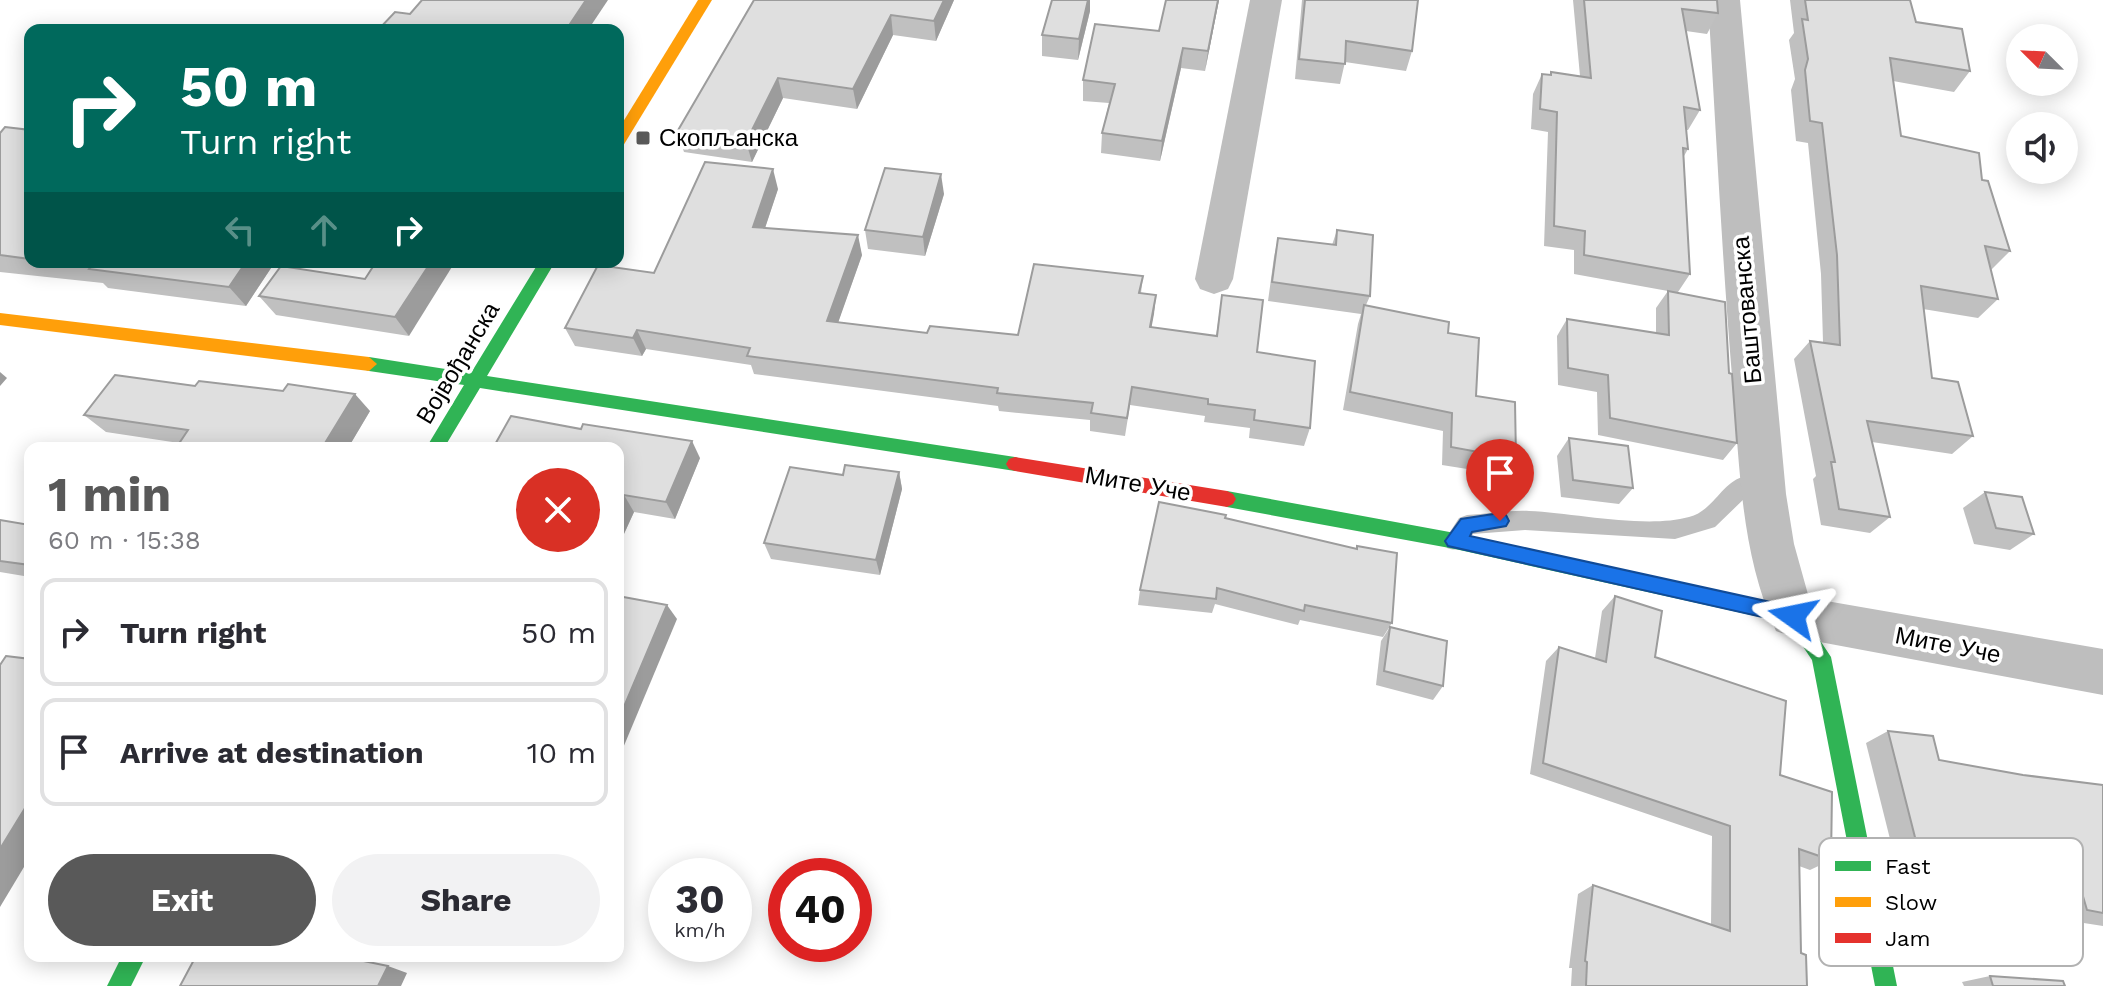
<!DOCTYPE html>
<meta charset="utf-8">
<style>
:root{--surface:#fff;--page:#f2f2f3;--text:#2b2b33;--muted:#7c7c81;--line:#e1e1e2;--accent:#595959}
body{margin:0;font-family:"Work Sans",sans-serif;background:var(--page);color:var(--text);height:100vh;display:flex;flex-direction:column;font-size:30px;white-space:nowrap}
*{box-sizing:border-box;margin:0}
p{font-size:26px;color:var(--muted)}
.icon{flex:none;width:44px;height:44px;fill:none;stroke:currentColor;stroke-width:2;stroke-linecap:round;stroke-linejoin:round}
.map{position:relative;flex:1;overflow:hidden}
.sheet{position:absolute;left:24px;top:442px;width:600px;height:520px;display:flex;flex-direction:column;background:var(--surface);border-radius:16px;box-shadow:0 4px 20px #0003}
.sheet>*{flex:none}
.top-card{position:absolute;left:24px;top:24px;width:600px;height:244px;border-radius:16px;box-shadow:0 4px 20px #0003;background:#00695c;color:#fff;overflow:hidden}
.needle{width:52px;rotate:294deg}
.buttons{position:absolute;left:2006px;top:24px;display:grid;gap:16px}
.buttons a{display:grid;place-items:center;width:72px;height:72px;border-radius:50%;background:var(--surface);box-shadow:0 4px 20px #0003;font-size:40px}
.speed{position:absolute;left:648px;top:858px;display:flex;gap:16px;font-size:40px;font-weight:700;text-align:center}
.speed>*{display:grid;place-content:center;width:104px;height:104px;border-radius:50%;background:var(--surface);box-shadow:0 4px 20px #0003;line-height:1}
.speed small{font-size:20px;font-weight:400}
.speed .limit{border:12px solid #d22;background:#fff;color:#111}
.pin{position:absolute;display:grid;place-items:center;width:68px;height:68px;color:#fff;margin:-82px -34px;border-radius:50% 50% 50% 0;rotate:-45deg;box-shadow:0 0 8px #0007}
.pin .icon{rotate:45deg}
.me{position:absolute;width:88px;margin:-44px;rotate:282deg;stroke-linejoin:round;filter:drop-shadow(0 0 6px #0008)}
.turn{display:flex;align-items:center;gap:28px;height:168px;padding:0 24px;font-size:36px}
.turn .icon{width:104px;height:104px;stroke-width:2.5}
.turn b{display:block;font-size:56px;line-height:68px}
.lanes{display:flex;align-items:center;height:76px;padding:0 24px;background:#0003;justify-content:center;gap:40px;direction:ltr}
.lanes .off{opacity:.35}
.round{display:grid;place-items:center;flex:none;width:84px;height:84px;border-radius:42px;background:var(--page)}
.summary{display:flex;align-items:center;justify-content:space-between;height:136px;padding:0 24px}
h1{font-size:48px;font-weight:700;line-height:60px;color:var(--accent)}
.action{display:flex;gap:16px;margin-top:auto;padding:16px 24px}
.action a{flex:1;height:92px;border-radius:48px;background:var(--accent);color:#fff;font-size:32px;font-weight:700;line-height:92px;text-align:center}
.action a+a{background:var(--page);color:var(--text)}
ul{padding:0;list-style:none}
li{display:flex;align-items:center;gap:24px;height:108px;margin:0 16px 12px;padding:0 8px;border:4px solid var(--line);border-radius:16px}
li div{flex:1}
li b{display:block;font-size:30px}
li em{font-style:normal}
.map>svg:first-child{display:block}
</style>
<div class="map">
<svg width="2103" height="986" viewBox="0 0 2103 986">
<rect width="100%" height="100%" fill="#fff"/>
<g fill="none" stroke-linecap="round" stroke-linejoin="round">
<path fill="#bebebe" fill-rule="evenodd" d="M1742,477L1772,480L1775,487L1772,494L1747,496L1715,527L1675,539L1525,530L1473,534C1465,545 1461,553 1447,548L1444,541L1459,518L1467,515C1487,514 1509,510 1529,511C1575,513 1646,529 1689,517C1713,511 1721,484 1742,477Z"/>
<g fill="#bebebe" fill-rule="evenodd">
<path d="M1250,0H1282L1233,279L1228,289L1214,294L1200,289L1195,279Z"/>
<path d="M1708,0H1740L1786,494L1794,544L1809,598L2103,649V695L1793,637L1776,631C1741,554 1740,470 1733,388C1722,259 1716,129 1708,0Z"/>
</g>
<g fill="#30b455" fill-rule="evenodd">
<path d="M539,262H555L487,376L1015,457L1021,459L1024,464L1021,469L1015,471L480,388L444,448H426L464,385L369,371L363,369L361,364L363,359L369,357L471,373Z"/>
<path d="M1227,491L1455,533L1800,610L1831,657L1897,986H1875L1812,660L1787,623L1455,549L1227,507L1221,504L1218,499L1221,494Z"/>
<path d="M122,956H146L131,986H107Z"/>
</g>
<g fill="#ff9f0a" fill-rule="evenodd">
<path d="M698,0H712L623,146L618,147V130Z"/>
<path d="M0,313L369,357L377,364L369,371L0,325Z"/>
</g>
<path fill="#e5322d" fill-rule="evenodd" d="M1015,457L1227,491L1233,494L1236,499L1233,504L1227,507L1015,471L1009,469L1006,464L1009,459Z"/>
</g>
<g fill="#c0c0c0">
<path d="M754,0H954L936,41L893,35L857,109L783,98L752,162L684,152L677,132Z"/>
<path d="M1052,0H1090V11L1078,60L1042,56V35Z"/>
<path d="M1166,0H1219L1205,71L1181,68L1160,161L1101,153L1102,133L1109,103L1083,101V80L1159,31Z"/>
<path d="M1302,0H1418L1412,51L1406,71L1345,62L1340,84L1295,79Z"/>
<path d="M1573,0H1717L1718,13L1707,34L1686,31L1700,110L1688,130H1686L1688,149L1684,156L1690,274L1678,292L1729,373L1737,443L1723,460L1598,435L1597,392L1558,385L1557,336L1567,319L1656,333V308L1668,291L1574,274V250L1544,246L1548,132L1531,129L1533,94L1542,74L1550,75L1551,72L1580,76Z"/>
<path d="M1790,0H1910L1916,22L1970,71L1954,92L1893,81L1901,136L1982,180L2010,251L1991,270L1998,299L1978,318L1923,309L1932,378L1973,436L1952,454L1872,442L1890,517L1870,533L1821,525L1813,479L1816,476L1794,359L1810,341L1823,342L1821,274L1808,143L1796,141L1791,90L1795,79L1789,40L1794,33Z"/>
<path d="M30,130V262H275L246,306L108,288L103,283L0,272V133Z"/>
<path d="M778,189L765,228L862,255L838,322L927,333L1018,335L1143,276L1141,293L1156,295L1151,327L1216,336L1222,295L1257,352L1310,428L1304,446L1249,438L1250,428L1204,422L1205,416L1130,405L1125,436L1090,431V420L999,411L998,406L754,374L751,365L646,349L642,356L575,346L565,328L654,273Z"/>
<path d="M944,194L925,256L868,249L865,230Z"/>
<path d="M1337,230L1370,296L1366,305L1448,333L1476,396L1516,459L1505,475L1442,465L1443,431L1343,410L1358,324L1361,314L1268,301L1274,257L1278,238L1332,245Z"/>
<path d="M376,262L409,336L276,315L259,296L365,279Z"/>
<path d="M370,411L348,448H176L179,443L106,432L84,415Z"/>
<path d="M1569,438L1633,488L1619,504L1561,497L1557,456Z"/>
<path d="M618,448L700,458L675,519L634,512L618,547Z"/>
<path d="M899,472L902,489L880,575L771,559L764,543L843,475Z"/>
<path d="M1985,492L2034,534L2010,550L1974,544L1963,508Z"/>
<path d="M1225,518L1356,549L1357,546L1392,623L1383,637L1300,620L1298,625L1215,604L1212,613L1138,605L1140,590Z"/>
<path d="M0,520L30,525V577L0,572Z"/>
<path d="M1615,596L1655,657L1780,775L1831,860L1810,870L1799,866L1801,953L1807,986H1571L1572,968H1569L1578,894L1593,885L1711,925L1712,836L1530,774L1546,661L1559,647L1595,658L1602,611Z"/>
<path d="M1390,627L1443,686L1433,700L1376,685L1381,641Z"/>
<path d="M1888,731L1939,760L2023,775L2103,785V926L2058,919L2048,885L1895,859L1866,743Z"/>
<path d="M1990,976L2065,986H1964L1962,982Z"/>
</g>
<g fill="#9c9c9c">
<path d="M586,0H608L588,30H566Z"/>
<path d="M944,0H954L936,41L934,21Z"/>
<path d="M1088,0H1090V11L1078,60L1079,39Z"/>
<path d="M1218,0H1219L1205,71L1208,51Z"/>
<path d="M891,15L893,35L857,109L853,89Z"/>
<path d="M1183,48L1181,68L1160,161L1162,141Z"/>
<path d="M778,78L783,98L752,162L746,142Z"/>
<path d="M773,169L778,189L759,246L753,227Z"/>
<path d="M941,174L944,194L925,256L923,237Z"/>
<path d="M858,235L862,255L832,340L827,321Z"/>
<path d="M246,262H275L246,306L229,287Z"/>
<path d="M431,262H455L409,336L395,317Z"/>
<path d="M1156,295L1154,314L1148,346L1150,327Z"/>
<path d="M637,330L646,349L642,356L633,338Z"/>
<path d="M0,372L7,378L0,386Z"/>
<path d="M355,394L370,411L348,448H322Z"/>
<path d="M692,441L700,458L675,519L666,502Z"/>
<path d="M899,472L902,489L880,575L876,560Z"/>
<path d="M624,495L634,512L618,547V509Z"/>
<path d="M667,605L677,619L618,760V721Z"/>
<path d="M30,800V857L0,907V849Z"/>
<path d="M388,966L407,973L401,986H378Z"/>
</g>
<g fill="#dfdfdf" stroke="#9c9c9c" stroke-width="2">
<path d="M422,0H586L566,30H378L395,12L410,14Z"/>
<path d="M754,0H944L934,21L891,15L853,89L778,78L746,142L677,132Z"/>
<path d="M1052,0H1088L1079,39L1042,35Z"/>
<path d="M1166,0H1218L1208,51L1183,48L1162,141L1102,133L1115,84L1083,80L1095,24L1159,31Z"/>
<path d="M1305,0H1418L1412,51L1346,41L1345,64L1299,59Z"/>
<path d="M1584,0H1717L1718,13L1682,9L1700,110L1684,107L1688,149L1683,148L1690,274L1584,255L1585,231L1554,226L1557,112L1540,109L1542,74L1551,75V72L1591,78Z"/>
<path d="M1805,0H1910L1916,22L1962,29L1970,71L1890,58L1901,136L1979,153L1982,180L1988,181L2010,251L1985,246L1998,299L1921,286L1932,378L1958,382L1973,436L1867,421L1890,517L1839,509L1831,462H1835L1810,341L1840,345L1837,255L1822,123L1810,121L1805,70L1808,59L1802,19L1808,20Z"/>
<path d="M5,127L30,130V259L0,255V133Z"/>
<path d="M705,162L773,169L753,227L858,235L827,321L927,333L930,326L1018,335L1034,264L1143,276L1139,293L1156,295L1150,327L1217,336L1222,295L1263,300L1257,352L1315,361L1310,428L1254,420L1255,410L1208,404V399L1132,387L1127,418L1091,413L1093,403L997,393L998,388L747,356L750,348L637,330L633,338L565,328L598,265L654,273Z"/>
<path d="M885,168L941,174L923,237L865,230Z"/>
<path d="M1337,230L1373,235L1370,296L1272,282L1278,238L1336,245Z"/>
<path d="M63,262H246L229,287L89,269L92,265Z"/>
<path d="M376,262H431L395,317L259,296L281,266L365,279Z"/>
<path d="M1668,291L1725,302L1729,373L1732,374L1737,443L1610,418L1608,375L1568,368L1567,319L1669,335Z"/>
<path d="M1364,305L1449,322L1448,333L1479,338L1476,396L1515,402L1516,459L1451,447L1452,413L1350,392Z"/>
<path d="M115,375L195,386L199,381L283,391L288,384L355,394L322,448H176L188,430L84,415Z"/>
<path d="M511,416L581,429L583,424L692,441L666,502L624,495L618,509V448H493Z"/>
<path d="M1569,438L1628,446L1633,488L1573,480Z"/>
<path d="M845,465L899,472L876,560L764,543L790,467L843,475Z"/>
<path d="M1985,492L2022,497L2034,534L1996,528Z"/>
<path d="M1159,502L1226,515L1225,518L1357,549V546L1397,553L1392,623L1305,605L1304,611L1217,588L1216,599L1140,590Z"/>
<path d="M0,520L30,525V565L0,561Z"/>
<path d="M618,596L667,605L618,721Z"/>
<path d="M1615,596L1662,611L1655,657L1786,701L1780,775L1832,792L1831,860L1799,849L1801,953L1806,955L1807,986H1586L1587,962L1585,961L1593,885L1730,931V826L1543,763L1559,647L1606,662Z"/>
<path d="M1390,627L1447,641L1443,686L1384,671Z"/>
<path d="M6,656L30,659V800L0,849V665Z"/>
<path d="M1888,731L1933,736L1939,760L2023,775L2103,785V913L2087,910L2077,876L1918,849Z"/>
<path d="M196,956H339L388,966L378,986H180Z"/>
<path d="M1990,976L2063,981L2065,986H1993Z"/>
</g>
<path fill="#1a73e8" stroke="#114b97" stroke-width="2" d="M1500,513L1506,515L1509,521L1506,526L1472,532L1470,536L1793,607L1800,609L1803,616L1800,622L1793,624L1448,546L1445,541L1461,519Z"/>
<rect fill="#595959" stroke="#fff" stroke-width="3" x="635" y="130" width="16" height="16" rx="4"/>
<g text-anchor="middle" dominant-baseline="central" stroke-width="7" stroke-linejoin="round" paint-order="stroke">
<g font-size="24" fill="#000" stroke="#fff" text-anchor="start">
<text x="659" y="138">Скопљанска</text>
</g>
<g font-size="24" fill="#000" stroke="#fff">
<text transform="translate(1747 310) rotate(-95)">Баштованска</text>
<text transform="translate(458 363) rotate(-59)">Војвођанска</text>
<text transform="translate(1138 484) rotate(10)">Мите Уче</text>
<text transform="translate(1948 645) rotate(11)">Мите Уче</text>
</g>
</g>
<rect x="1819" y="838" width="264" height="128" rx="12" fill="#fff" stroke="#b2b2b2" stroke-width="2"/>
<rect x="1835" y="861" width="36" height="10" fill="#30b455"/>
<rect x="1835" y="897" width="36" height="10" fill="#ff9f0a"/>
<rect x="1835" y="933" width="36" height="10" fill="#e5322d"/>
<g font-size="22" fill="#000">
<text x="1885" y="874">Fast</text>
<text x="1885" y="910">Slow</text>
<text x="1885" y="946">Jam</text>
</g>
</svg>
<div class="buttons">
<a><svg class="needle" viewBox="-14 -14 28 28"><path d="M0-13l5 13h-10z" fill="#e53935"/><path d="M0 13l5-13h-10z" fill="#7c7c81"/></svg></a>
<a><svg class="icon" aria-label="sound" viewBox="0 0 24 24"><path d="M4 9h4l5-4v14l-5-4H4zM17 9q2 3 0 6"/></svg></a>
</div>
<div class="speed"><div>30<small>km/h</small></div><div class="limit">40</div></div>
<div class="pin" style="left:1500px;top:521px;background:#d93025"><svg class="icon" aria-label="arrive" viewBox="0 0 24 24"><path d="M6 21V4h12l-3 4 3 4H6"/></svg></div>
<svg class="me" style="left:1793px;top:616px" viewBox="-20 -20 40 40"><path d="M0-17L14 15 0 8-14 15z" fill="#1a73e8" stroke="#fff" stroke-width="4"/></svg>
<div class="top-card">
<div class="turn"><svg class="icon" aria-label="right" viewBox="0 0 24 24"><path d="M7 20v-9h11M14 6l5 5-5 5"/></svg><div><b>50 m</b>Turn right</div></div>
<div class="lanes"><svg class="icon off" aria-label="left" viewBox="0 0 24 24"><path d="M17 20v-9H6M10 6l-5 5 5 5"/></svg><svg class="icon off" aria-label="ahead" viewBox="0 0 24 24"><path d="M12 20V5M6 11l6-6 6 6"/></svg><svg class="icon" aria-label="right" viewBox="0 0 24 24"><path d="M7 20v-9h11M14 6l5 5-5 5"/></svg></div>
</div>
<section class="sheet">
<div class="summary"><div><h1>1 min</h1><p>60 m · 15:38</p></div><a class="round" style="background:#d93025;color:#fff"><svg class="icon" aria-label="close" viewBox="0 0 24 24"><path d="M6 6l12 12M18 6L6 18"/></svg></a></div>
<ul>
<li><svg class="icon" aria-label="right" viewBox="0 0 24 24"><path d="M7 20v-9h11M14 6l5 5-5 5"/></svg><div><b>Turn right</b></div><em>50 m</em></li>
<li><svg class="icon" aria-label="arrive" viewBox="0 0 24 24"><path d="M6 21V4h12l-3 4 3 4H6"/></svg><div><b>Arrive at destination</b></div><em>10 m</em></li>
</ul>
<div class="action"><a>Exit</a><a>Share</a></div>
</section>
</div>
